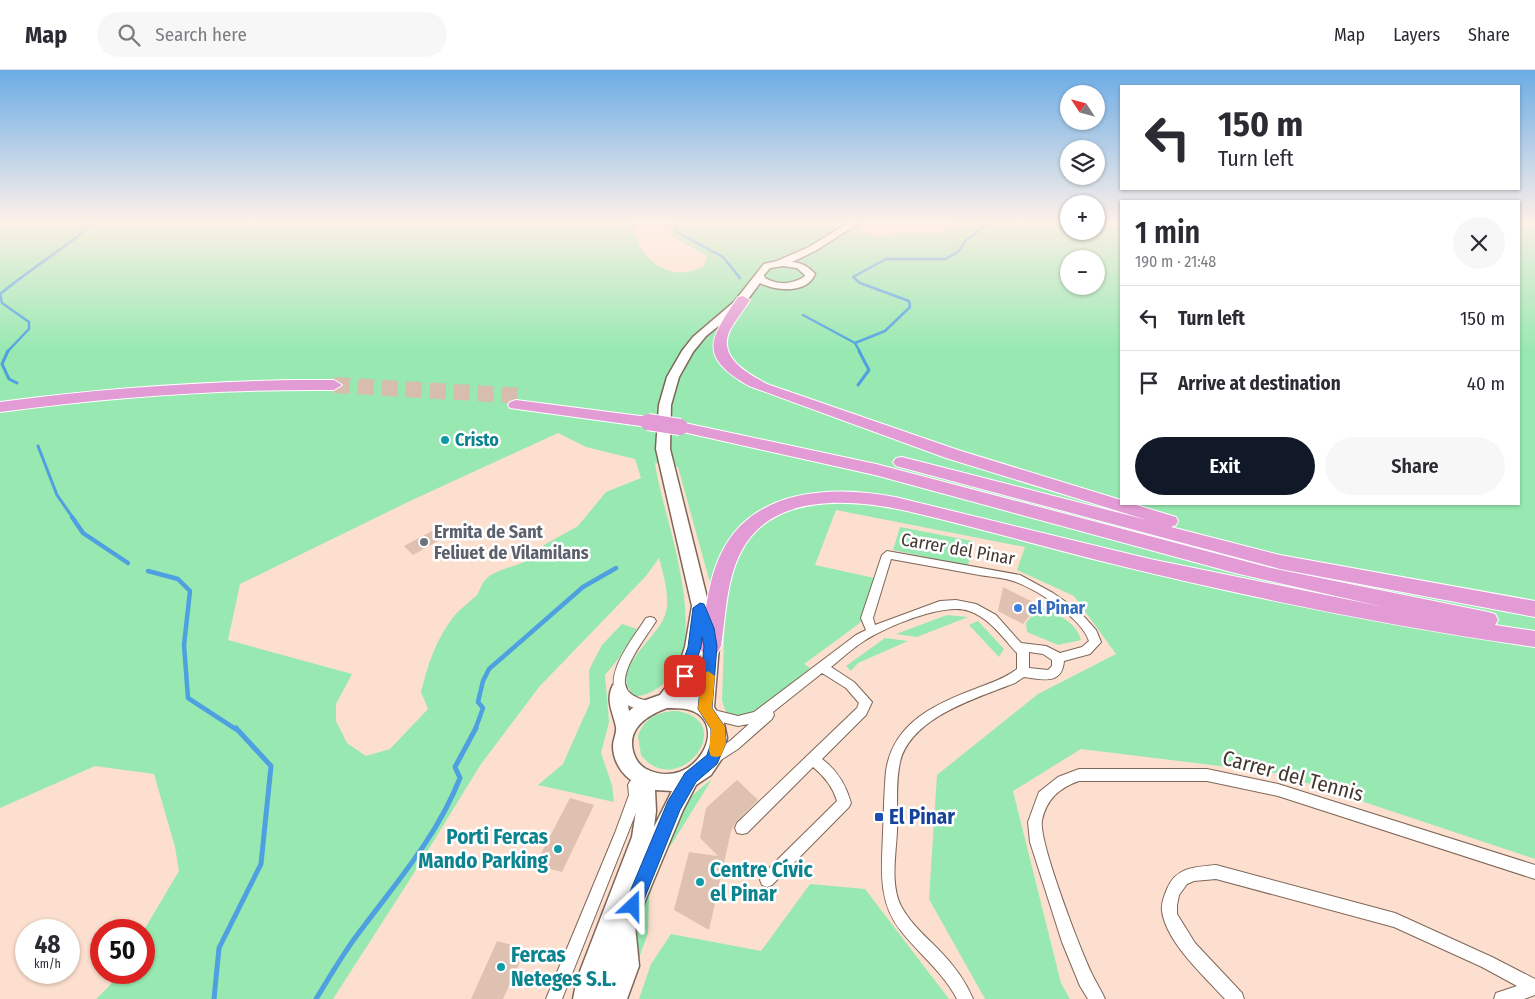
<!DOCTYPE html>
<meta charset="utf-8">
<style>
:root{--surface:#fff;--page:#f7f7f7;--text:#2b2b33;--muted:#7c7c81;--line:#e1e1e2;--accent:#111827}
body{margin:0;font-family:"Fira Sans Condensed",sans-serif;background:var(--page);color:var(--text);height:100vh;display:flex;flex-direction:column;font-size:19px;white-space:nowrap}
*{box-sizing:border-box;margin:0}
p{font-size:16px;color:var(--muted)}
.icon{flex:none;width:28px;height:28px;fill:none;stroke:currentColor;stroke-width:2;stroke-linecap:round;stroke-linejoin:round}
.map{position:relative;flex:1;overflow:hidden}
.drawer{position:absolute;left:1120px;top:130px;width:400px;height:305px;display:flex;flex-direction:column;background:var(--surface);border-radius:0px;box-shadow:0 1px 4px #0004}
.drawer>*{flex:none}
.banner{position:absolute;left:1120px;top:15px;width:400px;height:105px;border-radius:0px;box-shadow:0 1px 4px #0004;background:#fff;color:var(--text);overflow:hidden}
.needle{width:32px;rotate:306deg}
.fabs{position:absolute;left:1060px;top:15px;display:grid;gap:10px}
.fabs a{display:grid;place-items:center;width:45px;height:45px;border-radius:50%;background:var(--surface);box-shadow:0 1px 4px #0004;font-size:25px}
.speed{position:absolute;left:15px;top:849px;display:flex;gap:10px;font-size:25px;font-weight:700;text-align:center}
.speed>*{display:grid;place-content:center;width:65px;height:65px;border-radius:50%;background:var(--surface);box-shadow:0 1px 4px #0004;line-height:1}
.speed small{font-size:12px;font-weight:400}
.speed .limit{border:8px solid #d22;background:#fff;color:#111}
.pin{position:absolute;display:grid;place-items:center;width:42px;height:42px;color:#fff;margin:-21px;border-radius:10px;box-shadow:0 2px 8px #0006}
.me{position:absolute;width:55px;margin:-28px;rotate:23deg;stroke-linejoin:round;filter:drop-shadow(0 0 4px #0008)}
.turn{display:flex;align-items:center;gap:18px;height:105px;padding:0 15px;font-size:22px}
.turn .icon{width:65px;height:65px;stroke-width:2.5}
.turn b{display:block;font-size:35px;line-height:42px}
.round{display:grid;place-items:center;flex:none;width:52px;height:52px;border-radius:26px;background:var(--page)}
.head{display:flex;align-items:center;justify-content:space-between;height:85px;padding:0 15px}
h1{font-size:30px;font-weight:600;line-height:38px}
.action{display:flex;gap:10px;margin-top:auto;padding:10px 15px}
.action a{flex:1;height:58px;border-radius:30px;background:var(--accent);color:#fff;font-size:20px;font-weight:600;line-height:58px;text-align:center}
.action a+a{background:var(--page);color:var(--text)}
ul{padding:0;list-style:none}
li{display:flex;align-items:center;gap:15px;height:65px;padding:0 15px;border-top:1px solid var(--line)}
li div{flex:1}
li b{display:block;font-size:19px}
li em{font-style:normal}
header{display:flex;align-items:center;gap:30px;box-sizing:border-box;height:70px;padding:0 25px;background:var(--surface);border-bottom:1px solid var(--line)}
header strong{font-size:24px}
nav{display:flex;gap:28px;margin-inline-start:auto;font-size:18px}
.search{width:350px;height:45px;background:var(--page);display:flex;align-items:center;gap:12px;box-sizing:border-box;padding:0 18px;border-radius:28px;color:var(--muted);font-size:19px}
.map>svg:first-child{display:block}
</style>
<header>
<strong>Map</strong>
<div class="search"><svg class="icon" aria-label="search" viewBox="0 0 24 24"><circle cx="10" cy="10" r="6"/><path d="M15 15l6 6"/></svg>Search here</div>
<nav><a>Map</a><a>Layers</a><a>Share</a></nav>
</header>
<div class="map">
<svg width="1535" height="929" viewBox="0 0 1535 929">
<rect width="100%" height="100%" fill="#fcdfce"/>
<g fill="#97e9b1" fill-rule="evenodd">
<path d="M0,151H635C633,188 670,215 704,196L707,186L671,166L668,157L671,151H868L861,158V162L879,167L906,162L936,163L963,151H1069V161H1096V151H1121V434H1519V151H1535V789L1277,703L1081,679L1013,721L1061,913L1070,929H985L929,829L937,705L1038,624L1116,584L1074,526L1017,500L1025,477L836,440L815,495L874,508L860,553L804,594L810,598C795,611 763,645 744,647C738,648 732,645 726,642L722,631L726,513L741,476L758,458L791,439L829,431L883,435L1014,468L988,452L931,438L867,423L821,422L771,438L747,453L728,473L718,497L715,515L711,516L678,397L655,393C662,447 716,573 662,615C654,621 646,626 635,626C606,602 658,568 665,545C671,529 663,503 659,488L646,506L539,617L481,694L414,803L333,929H96L110,915L118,903L144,902V860L179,801L175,777L154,704L95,696L0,738ZM1069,189H1096V216H1069ZM558,363L586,377L635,389L641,408L606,422L578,456L544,475C536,496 504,494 487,508C482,512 480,520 477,525C470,532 461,538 454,546C436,569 428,594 421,622L428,639L390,679L366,686L347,673L336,651V634L352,604L228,570L240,514L410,431Z"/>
<path d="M900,457L973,471L968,496L893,480Z"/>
<path d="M1040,536C1057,545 1076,551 1081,570L1058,575L1027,562L1026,553Z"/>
<path d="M947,545L968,547L917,567L896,564Z"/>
<path d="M978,551L1004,579L999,587L969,555Z"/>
<path d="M622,554L637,559L619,588L605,605L609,652L601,683L612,715L614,732L538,715L563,694L590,633L589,600L602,575Z"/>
<path d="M885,568L908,571L858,593L851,601L846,596Z"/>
<path d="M677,641C740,651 678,732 641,685L638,666C644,648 659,641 677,641Z"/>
<path d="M712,709L673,772L657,791L688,729Z"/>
<path d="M651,808L655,809L649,827L648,863L633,905L636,843Z"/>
<path d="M810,814L865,819L949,929H639L651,894L671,864L761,881Z"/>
</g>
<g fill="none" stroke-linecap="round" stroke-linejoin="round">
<g stroke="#4fa0e0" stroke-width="2.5">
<path d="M676,151L674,155L677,162L723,187L740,208"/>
<path d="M803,245L855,273"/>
<path d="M7,282L29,259V252L2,233L0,224C32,198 66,177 97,151"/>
<path d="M860,282L855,273L885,261L910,237L909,231L860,213L853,207L886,189H946L959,181L965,171L991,151"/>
</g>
<g stroke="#4fa0e0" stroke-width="3">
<path d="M8,281L2,294L9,309L17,313"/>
<path d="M858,315L869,300L859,281"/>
<path d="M38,376L57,425L73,448"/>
</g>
<g stroke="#4fa0e0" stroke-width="4.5">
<path d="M72,447L83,463L128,493"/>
<path d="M148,501L178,509L190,521L184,575L188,628L237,660"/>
<path d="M475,660L483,638L478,632L483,611L489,599L583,517L616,498"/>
</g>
<g stroke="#4fa0e0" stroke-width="5">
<path d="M214,929L219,878L261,794L271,696L236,658"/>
<path d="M316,929C329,908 341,887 355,868C394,815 436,769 460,708L455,697L476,658"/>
</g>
</g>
<g fill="#dec1b1">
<path d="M434,460L443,468L413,485L404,476Z"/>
<path d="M1003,517L1039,535L1023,554L998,541Z"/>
<path d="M737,710L758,730L736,752L731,761L709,860L674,840L689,782L718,786L700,768L706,738Z"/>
<path d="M570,728L594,735L562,802L535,795Z"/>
<path d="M497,871L526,879L503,929H471Z"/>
</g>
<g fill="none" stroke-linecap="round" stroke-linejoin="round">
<path stroke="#d7bdae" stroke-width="16" stroke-dasharray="16 8" stroke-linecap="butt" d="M334,315L526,326"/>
<g stroke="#7f6657" stroke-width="2">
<g id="minor">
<path d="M887,481L1020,505L1053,523L1079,541L1096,560L1101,572L1090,584L1064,591C1062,616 1041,609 1024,607L1015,613C977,628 911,647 900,692C895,714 898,739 897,761C896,784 890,814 901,836C910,853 925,866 938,879C953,894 965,910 973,929H957C943,902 919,884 901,861C877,831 882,798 883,762C884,742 884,721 886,701C893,653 935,634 975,619C990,613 1004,609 1017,599V583C1003,568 990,548 969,541C944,532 886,557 864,571C853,578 842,588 831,597L854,612L872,632L866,645L822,689C837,700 846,715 851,733L849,737L772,815L767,817L762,815L760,810L762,805L837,731C833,717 824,706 813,697L747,763L742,764L737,763L735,758L737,753L857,638L859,633L846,618L822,603L773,642L774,645L772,649L738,679L713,695L708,693L707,689L708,685L730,671L749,654L738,656L706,648L704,644L706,640L710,639L738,646L754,642L856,565L866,560L861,548L882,485ZM891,489C919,494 946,499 974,504C987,507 1003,507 1016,512C1037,520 1082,548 1089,571L1082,577L1060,583L1046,576L1021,573L996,545L976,534L956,530L940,531L875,555L873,548ZM1029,582L1043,584L1052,590V596L1048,600L1029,598Z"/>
<path d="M650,547L654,548L656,551C647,566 615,605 628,621C634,628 644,630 652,632L654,636L652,640C646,642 632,638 626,634C594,614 633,569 646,548Z"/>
<path d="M1079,699H1207L1278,714L1535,795V809L1278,726L1207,711H1079C1059,718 1047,729 1042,750C1038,771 1080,878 1091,902C1095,911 1101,920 1105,929H1088L1080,916L1062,872L1030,772L1028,752L1039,722L1058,707Z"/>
<path d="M635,709L640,711L643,725L562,929H546L615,763L629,725L628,715L630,711Z"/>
<path d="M1216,795L1395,843L1492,887L1535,909V925L1524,929H1494L1496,923L1517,916L1482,897L1394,857L1216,809L1194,811L1187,814L1179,825L1177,835V844L1195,873L1242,923L1244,929H1225C1205,907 1166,872 1162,841C1161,834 1164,826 1167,819C1176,797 1195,797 1216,795Z"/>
</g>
</g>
<g stroke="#7f6657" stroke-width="3">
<path id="secondary" d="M851,151H862L815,181L792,192C802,193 808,196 815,204C807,224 776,221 760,213L742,237L706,266L693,282L679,307L671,335L670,379L719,576L714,637L724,653L727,668L721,690L711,705L696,715L683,740L635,855L639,896L627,929H573L577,909L632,767L636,741L634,712C622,705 613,691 613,676C613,670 617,663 616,657C613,642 605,630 613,615L619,613L625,615C629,623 627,632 629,641L640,632L660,625L676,604L685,577L692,536L656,379L659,335L667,307L682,281L693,267L734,232L764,194L777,191L809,177ZM783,196L797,198L805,205L804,207C791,215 777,215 765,208L764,205L770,198ZM701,584L697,627L682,624L696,598ZM667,638C673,638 680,638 686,639C734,649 696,724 646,699C639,695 635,689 633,681C627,658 648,645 667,638ZM655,720L672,721L654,757L656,741Z"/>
</g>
<g stroke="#fff" stroke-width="2">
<g id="motorway">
<path d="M743,226L750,230C744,240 736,249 730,260C717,287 747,303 767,314L958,380L1121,430V434H1133L1176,447L1178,451L1176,455L1171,457L1280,485L1535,531V547L1280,499L896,396L893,392L896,388L902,387L1147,450L946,388L749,316C697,286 710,269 738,227Z"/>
<path d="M292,310H334L342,315L334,320C222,319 111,327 0,342V332C97,319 194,312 292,310Z"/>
<path d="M516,330L648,347L656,352L648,357L510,338L508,335L510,332Z"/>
<path d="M680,352L876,394L1271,498L1488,542L1495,544L1498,550L1495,555L1535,561V577C1387,556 1242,526 1097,490C1034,474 971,456 907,441C852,429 771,422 741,482C726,510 726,546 721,576L718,582L710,584L702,582L699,576C706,546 707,512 721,484C752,418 833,415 895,427L1150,489L1384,537L1235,503L875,405L674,360L672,357L674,354Z"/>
</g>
</g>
<use href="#minor" fill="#fff" fill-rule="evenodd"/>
<use href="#secondary" fill="#fff" fill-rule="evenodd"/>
<use href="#motorway" fill="#e39bd5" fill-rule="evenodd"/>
<g stroke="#fff" stroke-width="18" stroke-linecap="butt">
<path id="motorway-bridge" d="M648,352L680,357"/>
</g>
<use href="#motorway-bridge" stroke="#e39bd5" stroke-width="16"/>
</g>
<linearGradient id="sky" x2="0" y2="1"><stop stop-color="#6bace5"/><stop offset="0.54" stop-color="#fef1e9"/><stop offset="1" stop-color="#fef1e9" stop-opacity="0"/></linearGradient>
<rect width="1535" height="281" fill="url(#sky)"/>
<path fill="#1a73e8" stroke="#114b97" d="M700,533L704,534L714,558L717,576L712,638L725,657L726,673L717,694L696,712L680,740L639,842L633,844L627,842L624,836L668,731L685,703L707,685L711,673V659L698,639L704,576L702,567L701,577L690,610L685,611L678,606L688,577L693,538Z"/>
<path fill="#f59e0b" d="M708,601L715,606L712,638L725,657L726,673L721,686L716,687L711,686L709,681L711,659L698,639L701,606Z"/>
<g fill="#0f9aa8" stroke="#fff" stroke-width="2">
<circle cx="445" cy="370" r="5"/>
<circle cx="558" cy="779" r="5"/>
<circle cx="700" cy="812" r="5"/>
<circle cx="501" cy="897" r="5"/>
</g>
<circle fill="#6b7280" stroke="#fff" stroke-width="2" cx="424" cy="472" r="5"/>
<circle fill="#3f7fe0" stroke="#fff" stroke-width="2" cx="1018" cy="538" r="5"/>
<rect fill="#1a4fb4" stroke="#fff" stroke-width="2" x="874" y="742" width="10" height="10" rx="2.5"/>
<g text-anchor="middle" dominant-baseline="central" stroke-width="5" stroke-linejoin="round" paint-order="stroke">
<g font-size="18" font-weight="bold" fill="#0d838f" stroke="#fff" text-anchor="start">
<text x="455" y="370">Cristo</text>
</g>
<g font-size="18" font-weight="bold" fill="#5b616d" stroke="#fff" text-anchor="start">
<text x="434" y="462">Ermita de Sant<tspan x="434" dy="21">Feliuet de Vilamilans</tspan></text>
</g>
<g font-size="18" fill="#433730" stroke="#fff">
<text transform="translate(958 479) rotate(10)">Carrer del Pinar</text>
</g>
<g font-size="18" font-weight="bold" fill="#366cbe" stroke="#fff" text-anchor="start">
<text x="1028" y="538">el Pinar</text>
</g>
<g font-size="21" fill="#433730" stroke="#fff">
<text transform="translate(1293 706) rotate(15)">Carrer del Tennis</text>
</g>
<g font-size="21" font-weight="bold" fill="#164399" stroke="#fff" text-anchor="start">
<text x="889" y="747">El Pinar</text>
</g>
<g font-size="21" font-weight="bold" fill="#0d838f" stroke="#fff" text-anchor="start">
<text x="548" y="767" text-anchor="end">Porti Fercas<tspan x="548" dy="24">Mando Parking</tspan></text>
<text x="710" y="800">Centre Cívic<tspan x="710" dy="24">el Pinar</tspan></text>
<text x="511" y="885">Fercas<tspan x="511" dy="24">Neteges S.L.</tspan></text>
</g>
</g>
</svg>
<div class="fabs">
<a><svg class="needle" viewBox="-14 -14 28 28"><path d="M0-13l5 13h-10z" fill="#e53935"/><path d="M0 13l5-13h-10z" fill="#7c7c81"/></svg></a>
<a><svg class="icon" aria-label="layers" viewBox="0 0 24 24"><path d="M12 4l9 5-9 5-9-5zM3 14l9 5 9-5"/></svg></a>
<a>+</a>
<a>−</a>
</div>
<div class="speed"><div>48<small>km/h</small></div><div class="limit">50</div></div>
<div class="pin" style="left:685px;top:606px;background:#d93025"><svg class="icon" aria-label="arrive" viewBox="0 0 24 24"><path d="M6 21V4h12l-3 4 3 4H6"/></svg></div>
<svg class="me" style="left:633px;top:836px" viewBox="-20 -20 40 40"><path d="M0-17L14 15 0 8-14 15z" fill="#1a73e8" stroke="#fff" stroke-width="4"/></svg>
<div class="banner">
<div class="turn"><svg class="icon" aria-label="left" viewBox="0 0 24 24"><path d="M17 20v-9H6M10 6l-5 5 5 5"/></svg><div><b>150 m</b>Turn left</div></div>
</div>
<section class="drawer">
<div class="head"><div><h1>1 min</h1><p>190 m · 21:48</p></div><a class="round"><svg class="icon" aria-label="close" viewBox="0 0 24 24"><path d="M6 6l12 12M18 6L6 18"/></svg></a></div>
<ul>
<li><svg class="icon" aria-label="left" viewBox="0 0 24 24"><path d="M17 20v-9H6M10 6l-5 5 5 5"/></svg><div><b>Turn left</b></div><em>150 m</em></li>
<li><svg class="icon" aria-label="arrive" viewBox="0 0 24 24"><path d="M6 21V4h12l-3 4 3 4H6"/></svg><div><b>Arrive at destination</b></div><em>40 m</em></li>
</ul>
<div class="action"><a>Exit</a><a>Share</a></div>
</section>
</div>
